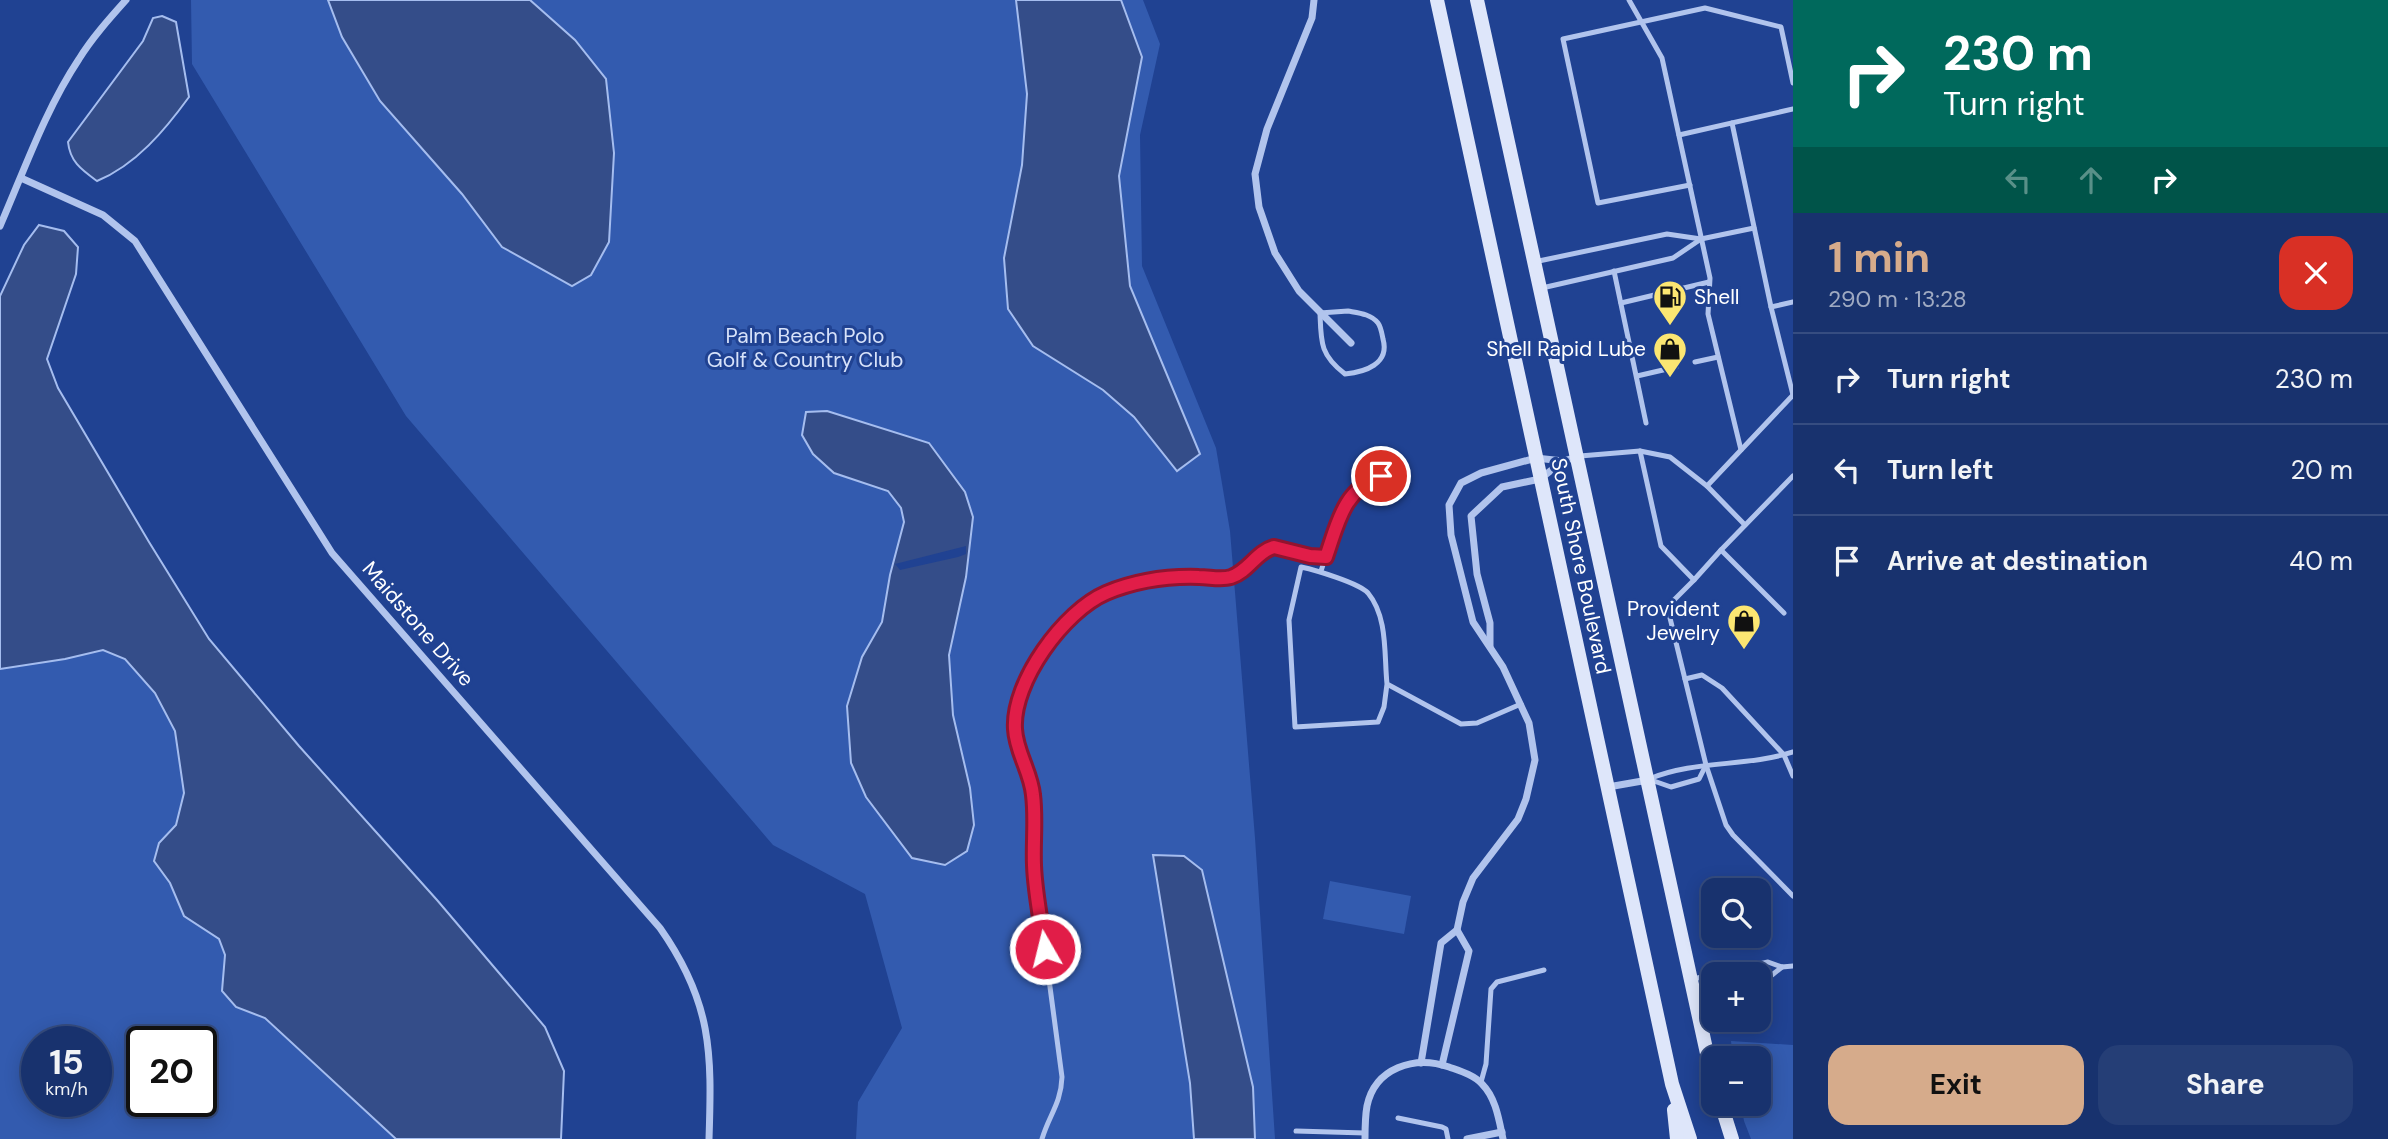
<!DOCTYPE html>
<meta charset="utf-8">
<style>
:root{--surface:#18326e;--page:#253e76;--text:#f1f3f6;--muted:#9faac2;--line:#364d81;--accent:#d6ab8b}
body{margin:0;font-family:"DM Sans",sans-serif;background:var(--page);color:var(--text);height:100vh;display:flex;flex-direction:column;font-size:26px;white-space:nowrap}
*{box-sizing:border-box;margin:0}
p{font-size:23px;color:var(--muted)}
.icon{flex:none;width:38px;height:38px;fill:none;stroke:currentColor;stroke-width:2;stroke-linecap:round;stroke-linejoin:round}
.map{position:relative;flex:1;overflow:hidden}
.details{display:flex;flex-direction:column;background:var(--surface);width:595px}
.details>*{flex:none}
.guide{background:#00695c;color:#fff;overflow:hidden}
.tools{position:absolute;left:1701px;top:878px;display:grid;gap:14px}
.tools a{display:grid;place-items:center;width:70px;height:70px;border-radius:14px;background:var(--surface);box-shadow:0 4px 18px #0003,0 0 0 2px var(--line);font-size:35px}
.speed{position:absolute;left:21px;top:1026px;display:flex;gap:14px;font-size:35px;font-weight:700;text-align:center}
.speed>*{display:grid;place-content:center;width:91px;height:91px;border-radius:50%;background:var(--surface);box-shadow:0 4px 18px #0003,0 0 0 2px var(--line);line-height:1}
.speed small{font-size:18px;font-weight:400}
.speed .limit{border:4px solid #111;border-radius:10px;background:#fff;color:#111}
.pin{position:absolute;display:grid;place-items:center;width:60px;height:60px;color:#fff;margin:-30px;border:4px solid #fff;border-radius:50%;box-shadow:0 2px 7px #0007}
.me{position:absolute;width:77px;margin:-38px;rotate:352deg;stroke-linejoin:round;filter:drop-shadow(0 0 5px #0008)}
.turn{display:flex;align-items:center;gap:24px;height:147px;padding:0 35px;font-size:32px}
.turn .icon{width:91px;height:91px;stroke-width:2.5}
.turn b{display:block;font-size:49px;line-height:60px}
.lanes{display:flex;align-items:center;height:66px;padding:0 35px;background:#0003;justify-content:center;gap:35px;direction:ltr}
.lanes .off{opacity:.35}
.round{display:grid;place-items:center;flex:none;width:74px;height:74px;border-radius:21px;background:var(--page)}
.headline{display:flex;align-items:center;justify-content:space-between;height:119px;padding:0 35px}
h1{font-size:42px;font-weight:700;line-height:52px;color:var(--accent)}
.button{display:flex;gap:14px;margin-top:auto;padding:14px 35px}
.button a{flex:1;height:80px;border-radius:21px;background:var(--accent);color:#111;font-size:28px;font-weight:700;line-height:80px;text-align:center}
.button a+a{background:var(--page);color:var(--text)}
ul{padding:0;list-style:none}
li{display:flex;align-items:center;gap:21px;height:91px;padding:0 35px;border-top:2px solid var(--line)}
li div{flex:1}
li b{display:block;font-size:26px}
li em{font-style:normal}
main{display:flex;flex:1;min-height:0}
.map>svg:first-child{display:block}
</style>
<main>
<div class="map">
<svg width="1793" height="1139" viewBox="0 0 1793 1139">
<rect width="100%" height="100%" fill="#204292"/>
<g fill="#335baf" fill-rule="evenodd">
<path d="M191,0H1143L1160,44L1140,135L1142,266L1216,448L1230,531L1255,838L1275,1139H856L858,1102L902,1028L865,894L773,845L406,416L192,64Z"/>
<path d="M103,650L125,659L155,693L175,731L184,793L176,826L159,843L154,861L170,883L184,916L219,939L225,955L222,991L236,1007L265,1018L396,1139H0V669L65,659ZM37,1041H96V1101H37ZM142,1041H201V1101H142Z"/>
<path d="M1330,881L1411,896L1404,934L1323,919Z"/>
<path d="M1731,1041L1793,1045V1139H1751L1744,1121L1741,1104H1759V1059H1733Z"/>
</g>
<g fill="#344d89" stroke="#a5bdef" stroke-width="2">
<path d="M328,0H530L575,40L606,79L614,153L609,242L591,275L572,286L502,247L462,194L380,101L342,37Z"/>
<path d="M1016,0H1121L1142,57L1119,176L1130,286L1200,454L1177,471L1134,417L1103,390L1033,346L1008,309L1004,258L1022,165L1027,94Z"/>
<path d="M162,16L176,22L189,97C165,130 136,165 97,181C82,170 70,162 68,142L143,41L153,18Z"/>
<path d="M39,225L64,231L78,247L76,274L47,359L58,388L149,542L209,639L299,746L437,900L545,1027L564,1071L561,1139H396L265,1018L236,1007L222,991L225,955L219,939L184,916L170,883L154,861L159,843L176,825L184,793L175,731L155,693L125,659L103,650L65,659L0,669V296L24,245Z"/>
<path d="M827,411L929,443L965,492L973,517L966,577L949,655L953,715L970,788L974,825L967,851L945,865L912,858L866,797L851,763L847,706L862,657L882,622L890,575L904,522L901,508L888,491L834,473L813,454L802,435L806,412Z"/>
<path d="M1153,855L1184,856L1202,870L1253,1087L1255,1139H1194L1190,1083Z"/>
</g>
<path fill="#204292" d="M966,546V554L958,557L900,570L895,564Z"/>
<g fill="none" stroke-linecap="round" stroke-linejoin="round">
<g stroke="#b1c4ed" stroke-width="5">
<path d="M1629,0L1662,58L1710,278L1708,314L1741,450"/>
<path d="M1732,123L1771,307"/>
<path d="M1679,135L1793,109"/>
<path d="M1690,185L1598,203L1563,39L1705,8L1781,27L1793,83"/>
<path d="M1534,262L1667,234L1701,239L1754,228"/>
<path d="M1614,271L1646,423"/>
<path d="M1542,288L1673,258L1701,239"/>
<path d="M1621,303L1709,282"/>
<path d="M1348,311C1359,313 1371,314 1378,323C1381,327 1382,334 1383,339C1390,364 1365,372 1345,374C1320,355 1321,342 1320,313Z"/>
<path d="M1695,362L1718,357"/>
<path d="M1637,376L1676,367"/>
<path d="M1793,395L1771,307L1793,302"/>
<path d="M1640,451L1661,546L1694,580L1721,550L1784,613"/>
<path d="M1580,456L1640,451L1670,457L1707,486L1793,395"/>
<path d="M1707,486L1745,525"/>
<path d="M1721,550L1793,476"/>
<path d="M1321,571C1331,542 1338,502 1365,483C1373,477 1385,475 1395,471"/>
<path d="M1694,580L1672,602L1670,618L1706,765L1726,825L1733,835L1793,896"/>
<path d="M1685,679L1702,675L1722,688L1784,755L1793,776"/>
<path d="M1387,684L1384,707L1378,722L1295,727L1289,620L1301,567C1315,570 1359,583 1368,593C1388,617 1384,655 1387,684L1461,724L1477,723L1521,704"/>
<path d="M1649,779C1695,760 1746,767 1793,752"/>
<path d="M1651,780L1671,787L1699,779L1706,765"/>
<path d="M1759,978L1772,975L1782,967"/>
<path d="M1693,979L1768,962L1782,967L1793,966"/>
<path d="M1695,991L1713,987"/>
<path d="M1481,1082L1486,1064L1491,989L1497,982L1544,970"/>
<path d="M1398,1118L1442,1127L1446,1129L1448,1139"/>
<path d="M1296,1131L1365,1133"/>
<path d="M1042,1139C1049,1115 1061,1104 1062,1077L1034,867V798L1015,728L1022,689L1041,654L1074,615L1097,598L1132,584L1148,581L1200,577L1228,578L1240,573L1257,557L1274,547L1310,556L1326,557"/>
</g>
<g stroke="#b1c4ed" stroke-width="7">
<path d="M1314,0L1312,18L1267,129L1255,174L1259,207L1275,253L1299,291L1351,343"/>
<path d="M21,178L103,215L135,241L332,553L660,928C712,1002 712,1052 709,1139"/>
<path d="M0,226C24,171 45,110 79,59C92,38 109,19 126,0"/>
<path d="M1490,646V623L1477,574L1471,516L1502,487L1540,479L1563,461"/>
<path d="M1608,787L1648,780"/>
<path d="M1421,1063L1441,943L1457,930L1463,902L1473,878L1518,819L1526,799L1535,760L1529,723L1503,667L1473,622L1451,535L1449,505L1461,483L1481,473L1536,458L1563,461L1577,457"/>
<path d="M1442,1065L1469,951L1457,930"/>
<path d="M1365,1139C1365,1128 1365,1117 1367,1106C1375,1068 1414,1055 1449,1067C1460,1071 1474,1075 1482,1084C1496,1098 1499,1120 1503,1139"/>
<path d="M1467,1139L1502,1132"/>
</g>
<g stroke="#dee6fa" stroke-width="14">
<path d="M1437,0L1672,1084L1690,1139"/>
<path d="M1477,0L1713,1081"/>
<path d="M1721,1104L1732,1139"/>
<path d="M1674,1110L1677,1139"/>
</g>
</g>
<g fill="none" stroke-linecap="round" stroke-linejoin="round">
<g stroke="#92132f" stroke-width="18">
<path id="route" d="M1045,949C1041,921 1035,893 1034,865C1033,842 1036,818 1033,795C1031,772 1016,752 1015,729C1012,682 1064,611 1106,593C1135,581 1168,576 1199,577C1210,577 1221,580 1231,577C1249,571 1256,552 1274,547L1310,556L1326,557C1338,523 1343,490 1381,476"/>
</g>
<use href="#route" stroke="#e11d48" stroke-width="12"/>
</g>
<defs>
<g id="fuel-pin" transform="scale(1.75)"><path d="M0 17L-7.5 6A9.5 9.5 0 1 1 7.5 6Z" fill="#fbe672" stroke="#204292"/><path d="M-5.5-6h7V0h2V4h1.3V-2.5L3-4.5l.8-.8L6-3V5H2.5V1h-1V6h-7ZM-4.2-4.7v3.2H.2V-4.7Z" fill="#111"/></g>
<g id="shop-pin" transform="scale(1.75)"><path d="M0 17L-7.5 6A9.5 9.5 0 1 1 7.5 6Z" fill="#fbe672" stroke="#204292"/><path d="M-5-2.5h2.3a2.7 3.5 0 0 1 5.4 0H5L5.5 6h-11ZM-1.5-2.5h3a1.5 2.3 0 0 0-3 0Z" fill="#111"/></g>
</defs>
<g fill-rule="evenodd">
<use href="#fuel-pin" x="1670" y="297"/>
<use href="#shop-pin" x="1670" y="349"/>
<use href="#shop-pin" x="1744" y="621"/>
</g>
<g text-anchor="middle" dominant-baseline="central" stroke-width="6" stroke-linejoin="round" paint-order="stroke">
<g font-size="21" fill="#fff" stroke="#204292" text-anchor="end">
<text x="1694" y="297" text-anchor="start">Shell</text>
<text x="1646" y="349">Shell Rapid Lube</text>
<text x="1720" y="609">Provident<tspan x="1720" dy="24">Jewelry</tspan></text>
</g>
<g font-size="21" fill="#d7e2fa" stroke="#204292">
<text x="805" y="336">Palm Beach Polo<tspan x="805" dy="24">Golf &amp; Country Club</tspan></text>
</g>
<g font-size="21" fill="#fff" stroke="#204292">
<text transform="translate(1581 566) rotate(78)">South Shore Boulevard</text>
<text transform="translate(418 624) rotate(49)">Maidstone Drive</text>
</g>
</g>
</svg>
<div class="tools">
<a><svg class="icon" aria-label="search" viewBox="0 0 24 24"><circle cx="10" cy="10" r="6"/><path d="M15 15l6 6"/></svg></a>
<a>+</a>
<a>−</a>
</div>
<div class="speed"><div>15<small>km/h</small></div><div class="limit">20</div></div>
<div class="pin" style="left:1381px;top:476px;background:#d93025"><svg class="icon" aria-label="arrive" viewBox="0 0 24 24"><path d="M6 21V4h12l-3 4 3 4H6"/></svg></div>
<svg class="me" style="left:1045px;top:949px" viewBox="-20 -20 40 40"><circle r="17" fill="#e11d48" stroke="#fff" stroke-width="3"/><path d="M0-11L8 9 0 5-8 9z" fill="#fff"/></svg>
</div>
<section class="details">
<div class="guide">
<div class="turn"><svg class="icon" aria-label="right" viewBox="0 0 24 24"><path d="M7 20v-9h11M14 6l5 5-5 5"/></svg><div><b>230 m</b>Turn right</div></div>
<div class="lanes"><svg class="icon off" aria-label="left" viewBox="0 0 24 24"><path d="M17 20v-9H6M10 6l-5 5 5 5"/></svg><svg class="icon off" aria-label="ahead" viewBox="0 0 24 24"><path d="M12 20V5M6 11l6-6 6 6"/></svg><svg class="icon" aria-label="right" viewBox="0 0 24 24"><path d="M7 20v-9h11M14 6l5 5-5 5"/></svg></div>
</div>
<div class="headline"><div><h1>1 min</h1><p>290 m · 13:28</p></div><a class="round" style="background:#d93025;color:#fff"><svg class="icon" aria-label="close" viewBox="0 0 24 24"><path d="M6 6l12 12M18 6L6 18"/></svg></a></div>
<ul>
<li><svg class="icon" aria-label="right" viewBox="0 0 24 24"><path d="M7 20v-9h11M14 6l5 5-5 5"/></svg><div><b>Turn right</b></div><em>230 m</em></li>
<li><svg class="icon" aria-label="left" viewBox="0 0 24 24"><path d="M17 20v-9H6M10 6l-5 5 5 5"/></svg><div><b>Turn left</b></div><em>20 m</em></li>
<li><svg class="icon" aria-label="arrive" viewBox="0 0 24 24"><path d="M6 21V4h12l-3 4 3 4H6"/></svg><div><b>Arrive at destination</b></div><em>40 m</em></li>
</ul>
<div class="button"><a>Exit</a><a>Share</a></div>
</section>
</main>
